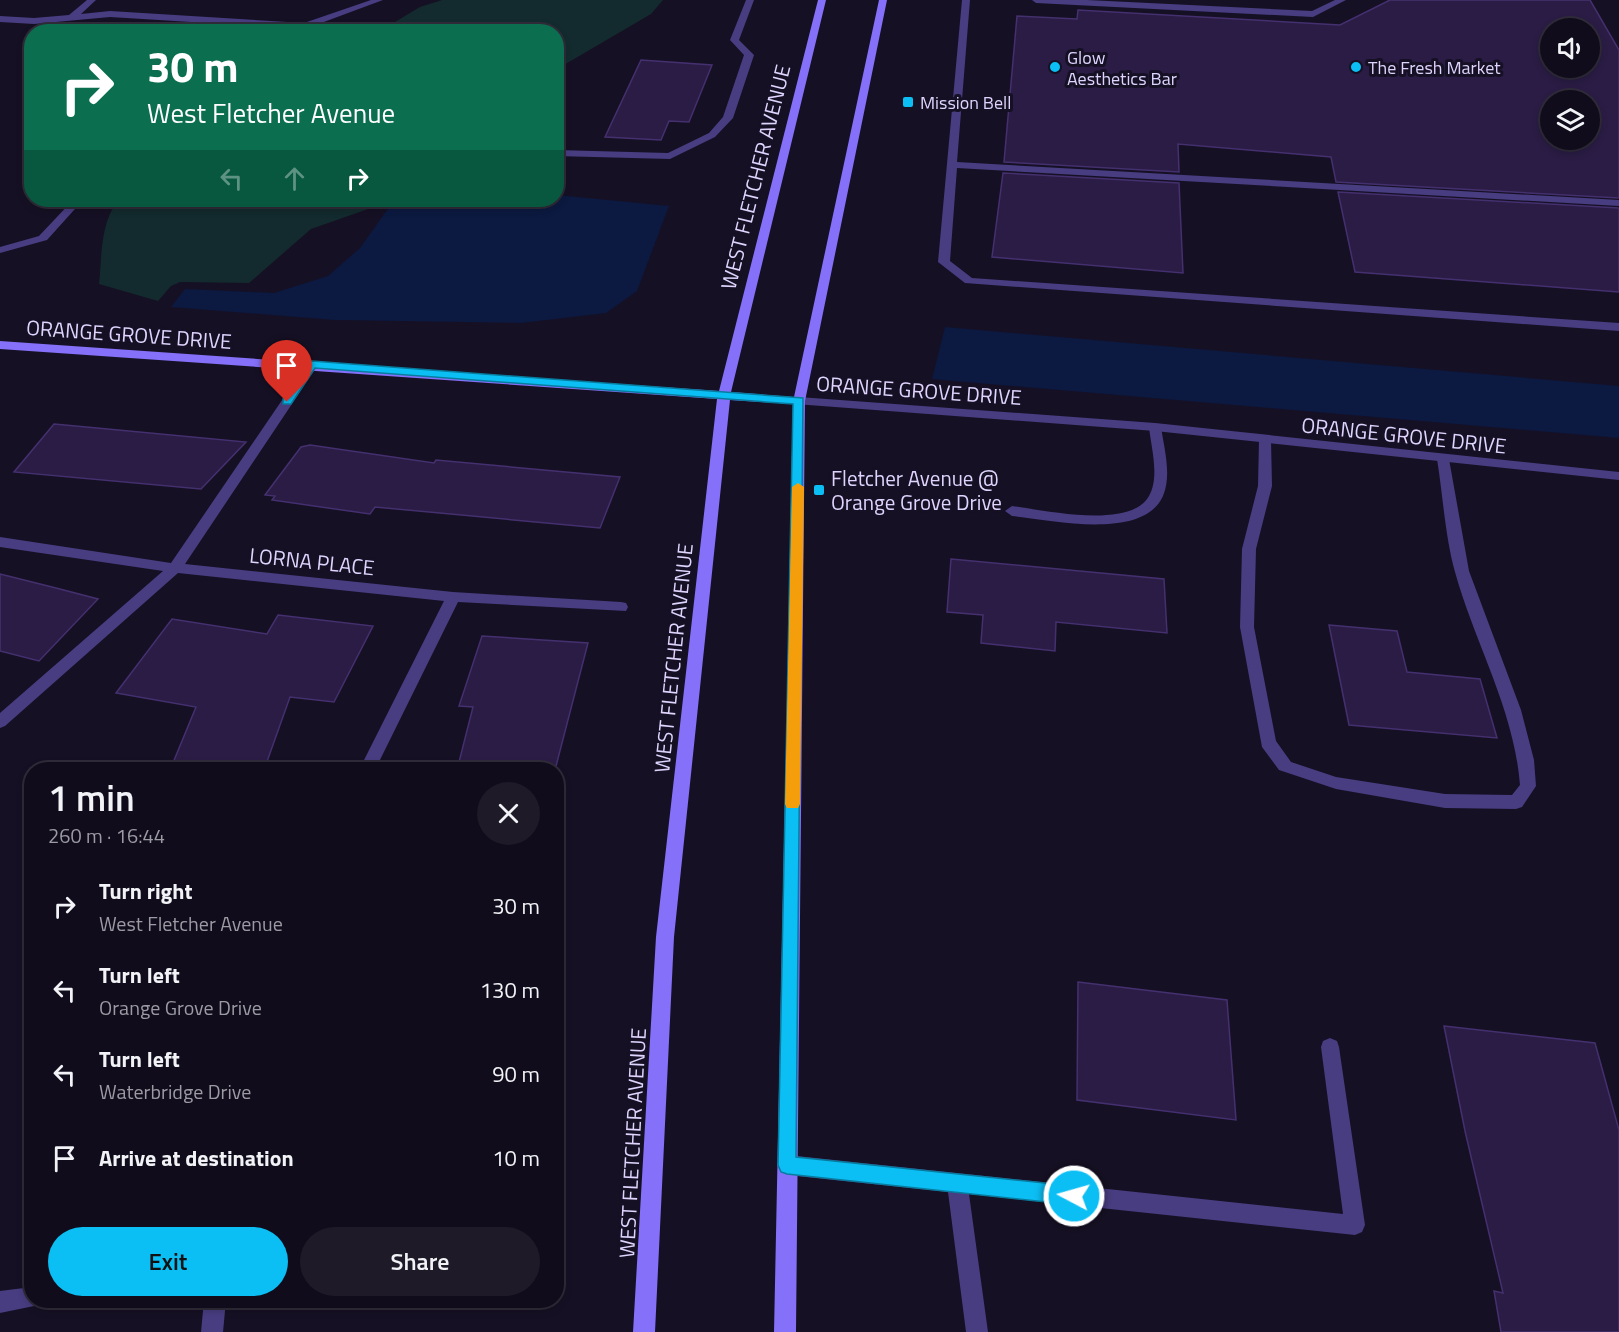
<!DOCTYPE html>
<meta charset="utf-8">
<style>
:root{--surface:#100c1b;--page:#1e1a28;--text:#f1f3f6;--muted:#9c9ba3;--line:#302c3a;--accent:#0bbef3}
body{margin:0;font-family:"Titillium Web",sans-serif;background:var(--page);color:var(--text);height:100vh;display:flex;flex-direction:column;font-size:22px;white-space:nowrap}
*{box-sizing:border-box;margin:0}
p{font-size:20px;color:var(--muted)}
.icon{flex:none;width:33px;height:33px;fill:none;stroke:currentColor;stroke-width:2;stroke-linecap:round;stroke-linejoin:round}
.map{position:relative;flex:1;overflow:hidden}
.panel{position:absolute;left:24px;top:762px;width:540px;height:546px;display:flex;flex-direction:column;background:var(--surface);border-radius:24px;box-shadow:0 3px 9px #0003,0 0 0 2px var(--line)}
.panel>*{flex:none}
.guide{position:absolute;left:24px;top:24px;width:540px;height:183px;border-radius:24px;box-shadow:0 3px 9px #0003,0 0 0 2px var(--line);background:#0b6e4f;color:#fff;overflow:hidden}
.controls{position:absolute;left:1540px;top:18px;display:grid;gap:12px}
.controls a{display:grid;place-items:center;width:60px;height:60px;border-radius:50%;background:var(--surface);box-shadow:0 3px 9px #0003,0 0 0 2px var(--line);font-size:30px}
.pin{position:absolute;display:grid;place-items:center;width:51px;height:51px;color:#fff;margin:-62px -26px;border-radius:50% 50% 50% 0;rotate:-45deg;box-shadow:0 0 6px #0007}
.pin .icon{rotate:45deg}
.me{position:absolute;width:66px;margin:-33px;rotate:276deg;stroke-linejoin:round;filter:drop-shadow(0 0 4px #0008)}
.turn{display:flex;align-items:center;gap:21px;height:126px;padding:0 24px;font-size:27px}
.turn .icon{width:78px;height:78px;stroke-width:2.5}
.turn b{display:block;font-size:42px;line-height:51px}
.lanes{display:flex;align-items:center;height:57px;padding:0 24px;background:#0003;justify-content:center;gap:30px;direction:ltr}
.lanes .off{opacity:.35}
.round{display:grid;place-items:center;flex:none;width:63px;height:63px;border-radius:32px;background:var(--page)}
.head{display:flex;align-items:center;justify-content:space-between;height:102px;padding:0 24px}
h1{font-size:36px;font-weight:600;line-height:45px}
.action{display:flex;gap:12px;margin-top:auto;padding:12px 24px}
.action a{flex:1;height:69px;border-radius:36px;background:var(--accent);color:#111;font-size:24px;font-weight:600;line-height:69px;text-align:center}
.action a+a{background:var(--page);color:var(--text)}
ul{padding:0;list-style:none}
li{display:flex;align-items:center;gap:18px;height:84px;padding:0 24px}
li div{flex:1}
li b{display:block;font-size:22px}
li em{font-style:normal}
.map>svg:first-child{display:block}
</style>
<div class="map">
<svg width="1619" height="1332" viewBox="0 0 1619 1332">
<rect width="100%" height="100%" fill="#161024"/>
<g fill="#132b2e">
<path d="M442,0H663L651,14L557,69L556,32L380,31L420,7Z"/>
<path d="M119,200H378L371,208L311,229L249,283L180,282L171,286L158,301L99,284C102,257 100,221 119,200Z"/>
</g>
<g fill="#0c1940">
<path d="M557,195L669,206L637,291L606,313L521,323L335,320L171,307L185,289L274,293L328,276L360,248L394,200H556Z"/>
<path d="M945,327L1619,386V438L932,379Z"/>
</g>
<g fill="#2a1c44" stroke="#44306f" stroke-width="1.5" fill-rule="evenodd">
<path d="M1390,0H1590L1619,50V198L1336,182L1331,157L1178,144L1179,172L1004,162L1017,16L1077,19L1078,10L1340,25ZM1551,28H1590V68H1551ZM1551,100H1590V140H1551Z"/>
<path d="M641,60L712,65L689,122L669,121L661,140L605,137Z"/>
<path d="M1003,173L1179,183L1183,273L992,257Z"/>
<path d="M1338,192L1619,208V292L1355,272Z"/>
<path d="M54,424L97,428L246,442L201,489L14,472Z"/>
<path d="M310,445L434,463L436,460L620,477L600,528L375,507L370,514L272,500L275,496L265,495L301,447Z"/>
<path d="M951,559L1164,579L1167,633L1056,622L1055,651L981,643L983,615L947,612Z"/>
<path d="M0,574L56,588L98,599L39,661L0,651Z"/>
<path d="M278,615L373,626L334,702L290,697L264,770H170L196,707L116,693L172,619L267,634Z"/>
<path d="M1329,625L1397,631L1407,672L1480,679L1497,738L1349,725Z"/>
<path d="M482,636L588,643L555,770H457L473,707L459,706Z"/>
<path d="M1078,982L1227,1000L1236,1120L1077,1100Z"/>
<path d="M1444,1026L1595,1043L1619,1130V1332H1501L1494,1291L1503,1293L1465,1131Z"/>
</g>
<g fill="none" stroke-linecap="round" stroke-linejoin="round">
<g fill="#483d81" fill-rule="evenodd">
<path d="M87,0H96L81,14L110,11L304,23L371,0H383L305,29L110,17L34,24L0,22V16L34,18L69,15Z"/>
<path d="M746,0H754L739,40L754,55L733,118L715,137L670,159L556,156V150L668,153L709,133L723,117L744,55L730,40Z"/>
<path d="M962,0H970L957,162L1619,200V206L957,168L950,261L972,278L1619,323V331L965,283L938,262Z"/>
<path d="M1032,0H1087L1312,11L1335,0H1346L1313,17L1036,3Z"/>
<path d="M73,200H83L47,240L0,253V247L39,236Z"/>
<path d="M1155,423L1161,427C1164,448 1172,475 1163,496C1143,541 1051,520 1012,516L1005,511L1012,506C1044,510 1130,530 1149,496C1160,477 1151,447 1149,427Z"/>
<path d="M1265,436L1271,440L1272,486L1256,549L1254,627L1276,741L1291,762L1336,777L1445,794L1512,795L1520,785C1514,709 1475,644 1455,572C1445,536 1443,496 1437,459L1443,455L1449,459L1469,571L1521,710L1534,760L1536,786L1522,807L1516,809L1445,808L1336,789L1279,770L1262,747L1240,627L1242,549L1258,486L1259,440Z"/>
<path d="M1330,1038L1337,1041L1339,1047L1365,1225L1362,1232L1355,1235L969,1194L988,1332H966L948,1192L787,1175L780,1172L777,1165L780,1158L787,1155L1343,1214L1321,1047L1323,1041Z"/>
</g>
<g fill="#483d81" fill-rule="evenodd">
<path d="M312,361L318,365L185,564L453,592L621,602L626,603L628,607L626,611L458,602L375,770H359L444,601L178,573L5,726L0,728V713L163,571L0,547V537L171,563L308,362Z"/>
<path d="M799,397L1155,423L1619,472V480L1155,431L795,404L793,401Z"/>
<path d="M32,1287V1300H42L39,1305L0,1313V1291Z"/>
<path d="M204,1300H226L223,1332H201Z"/>
</g>
<path fill="#8570f9" fill-rule="evenodd" d="M818,0H826L731,392L794,397L879,0H887L805,401L796,1332H774L793,404L730,400L674,937L655,1332H633L656,937L717,399L0,349V341L719,391Z"/>
</g>
<path fill="#0bbef3" stroke="#077c9e" stroke-width="1.5" d="M312,361L803,398L796,1157L1074,1186L1081,1189L1083,1196L1081,1202L1074,1205L787,1174L781,1172L778,1165L793,404L315,368L291,404H283V399L308,362Z"/>
<path fill="#f59e0b" d="M798,483L804,487L800,804L798,808H787L785,804L792,487Z"/>
<g fill="#0bbef3" stroke="#161024" stroke-width="2">
<circle cx="1055" cy="67" r="6"/>
<circle cx="1356" cy="67" r="6"/>
<rect x="902" y="96" width="12" height="12" rx="3"/>
<rect x="813" y="484" width="12" height="12" rx="3"/>
</g>
<g text-anchor="middle" dominant-baseline="central" stroke-width="6" stroke-linejoin="round" paint-order="stroke">
<g font-size="18" fill="#ded4fd" stroke="#161024" text-anchor="start">
<text x="1067" y="57">Glow<tspan x="1067" dy="21">Aesthetics Bar</tspan></text>
<text x="1368" y="67">The Fresh Market</text>
<text x="920" y="102">Mission Bell</text>
</g>
<g font-size="21" fill="#ded4fd" stroke="#161024">
<text transform="translate(755 177) rotate(-76)">WEST FLETCHER AVENUE</text>
<text transform="translate(129 334) rotate(4)">ORANGE GROVE DRIVE</text>
<text transform="translate(919 390) rotate(4)">ORANGE GROVE DRIVE</text>
<text transform="translate(1404 435) rotate(6)">ORANGE GROVE DRIVE</text>
<text transform="translate(312 561) rotate(6)">LORNA PLACE</text>
<text transform="translate(673 658) rotate(-84)">WEST FLETCHER AVENUE</text>
<text transform="translate(632 1143) rotate(-87)">WEST FLETCHER AVENUE</text>
</g>
<g font-size="21" fill="#ded4fd" stroke="#161024" text-anchor="start">
<text x="831" y="478">Fletcher Avenue @<tspan x="831" dy="24">Orange Grove Drive</tspan></text>
</g>
</g>
</svg>
<div class="controls">
<a><svg class="icon" aria-label="sound" viewBox="0 0 24 24"><path d="M4 9h4l5-4v14l-5-4H4zM17 9q2 3 0 6"/></svg></a>
<a><svg class="icon" aria-label="layers" viewBox="0 0 24 24"><path d="M12 4l9 5-9 5-9-5zM3 14l9 5 9-5"/></svg></a>
</div>
<div class="pin" style="left:287px;top:402px;background:#d93025"><svg class="icon" aria-label="arrive" viewBox="0 0 24 24"><path d="M6 21V4h12l-3 4 3 4H6"/></svg></div>
<svg class="me" style="left:1074px;top:1196px" viewBox="-20 -20 40 40"><circle r="17" fill="#0bbef3" stroke="#fff" stroke-width="3"/><path d="M0-11L8 9 0 5-8 9z" fill="#fff"/></svg>
<div class="guide">
<div class="turn"><svg class="icon" aria-label="right" viewBox="0 0 24 24"><path d="M7 20v-9h11M14 6l5 5-5 5"/></svg><div><b>30 m</b>West Fletcher Avenue</div></div>
<div class="lanes"><svg class="icon off" aria-label="left" viewBox="0 0 24 24"><path d="M17 20v-9H6M10 6l-5 5 5 5"/></svg><svg class="icon off" aria-label="ahead" viewBox="0 0 24 24"><path d="M12 20V5M6 11l6-6 6 6"/></svg><svg class="icon" aria-label="right" viewBox="0 0 24 24"><path d="M7 20v-9h11M14 6l5 5-5 5"/></svg></div>
</div>
<section class="panel">
<div class="head"><div><h1>1 min</h1><p>260 m · 16:44</p></div><a class="round"><svg class="icon" aria-label="close" viewBox="0 0 24 24"><path d="M6 6l12 12M18 6L6 18"/></svg></a></div>
<ul>
<li><svg class="icon" aria-label="right" viewBox="0 0 24 24"><path d="M7 20v-9h11M14 6l5 5-5 5"/></svg><div><b>Turn right</b><p>West Fletcher Avenue</p></div><em>30 m</em></li>
<li><svg class="icon" aria-label="left" viewBox="0 0 24 24"><path d="M17 20v-9H6M10 6l-5 5 5 5"/></svg><div><b>Turn left</b><p>Orange Grove Drive</p></div><em>130 m</em></li>
<li><svg class="icon" aria-label="left" viewBox="0 0 24 24"><path d="M17 20v-9H6M10 6l-5 5 5 5"/></svg><div><b>Turn left</b><p>Waterbridge Drive</p></div><em>90 m</em></li>
<li><svg class="icon" aria-label="arrive" viewBox="0 0 24 24"><path d="M6 21V4h12l-3 4 3 4H6"/></svg><div><b>Arrive at destination</b></div><em>10 m</em></li>
</ul>
<div class="action"><a>Exit</a><a>Share</a></div>
</section>
</div>
